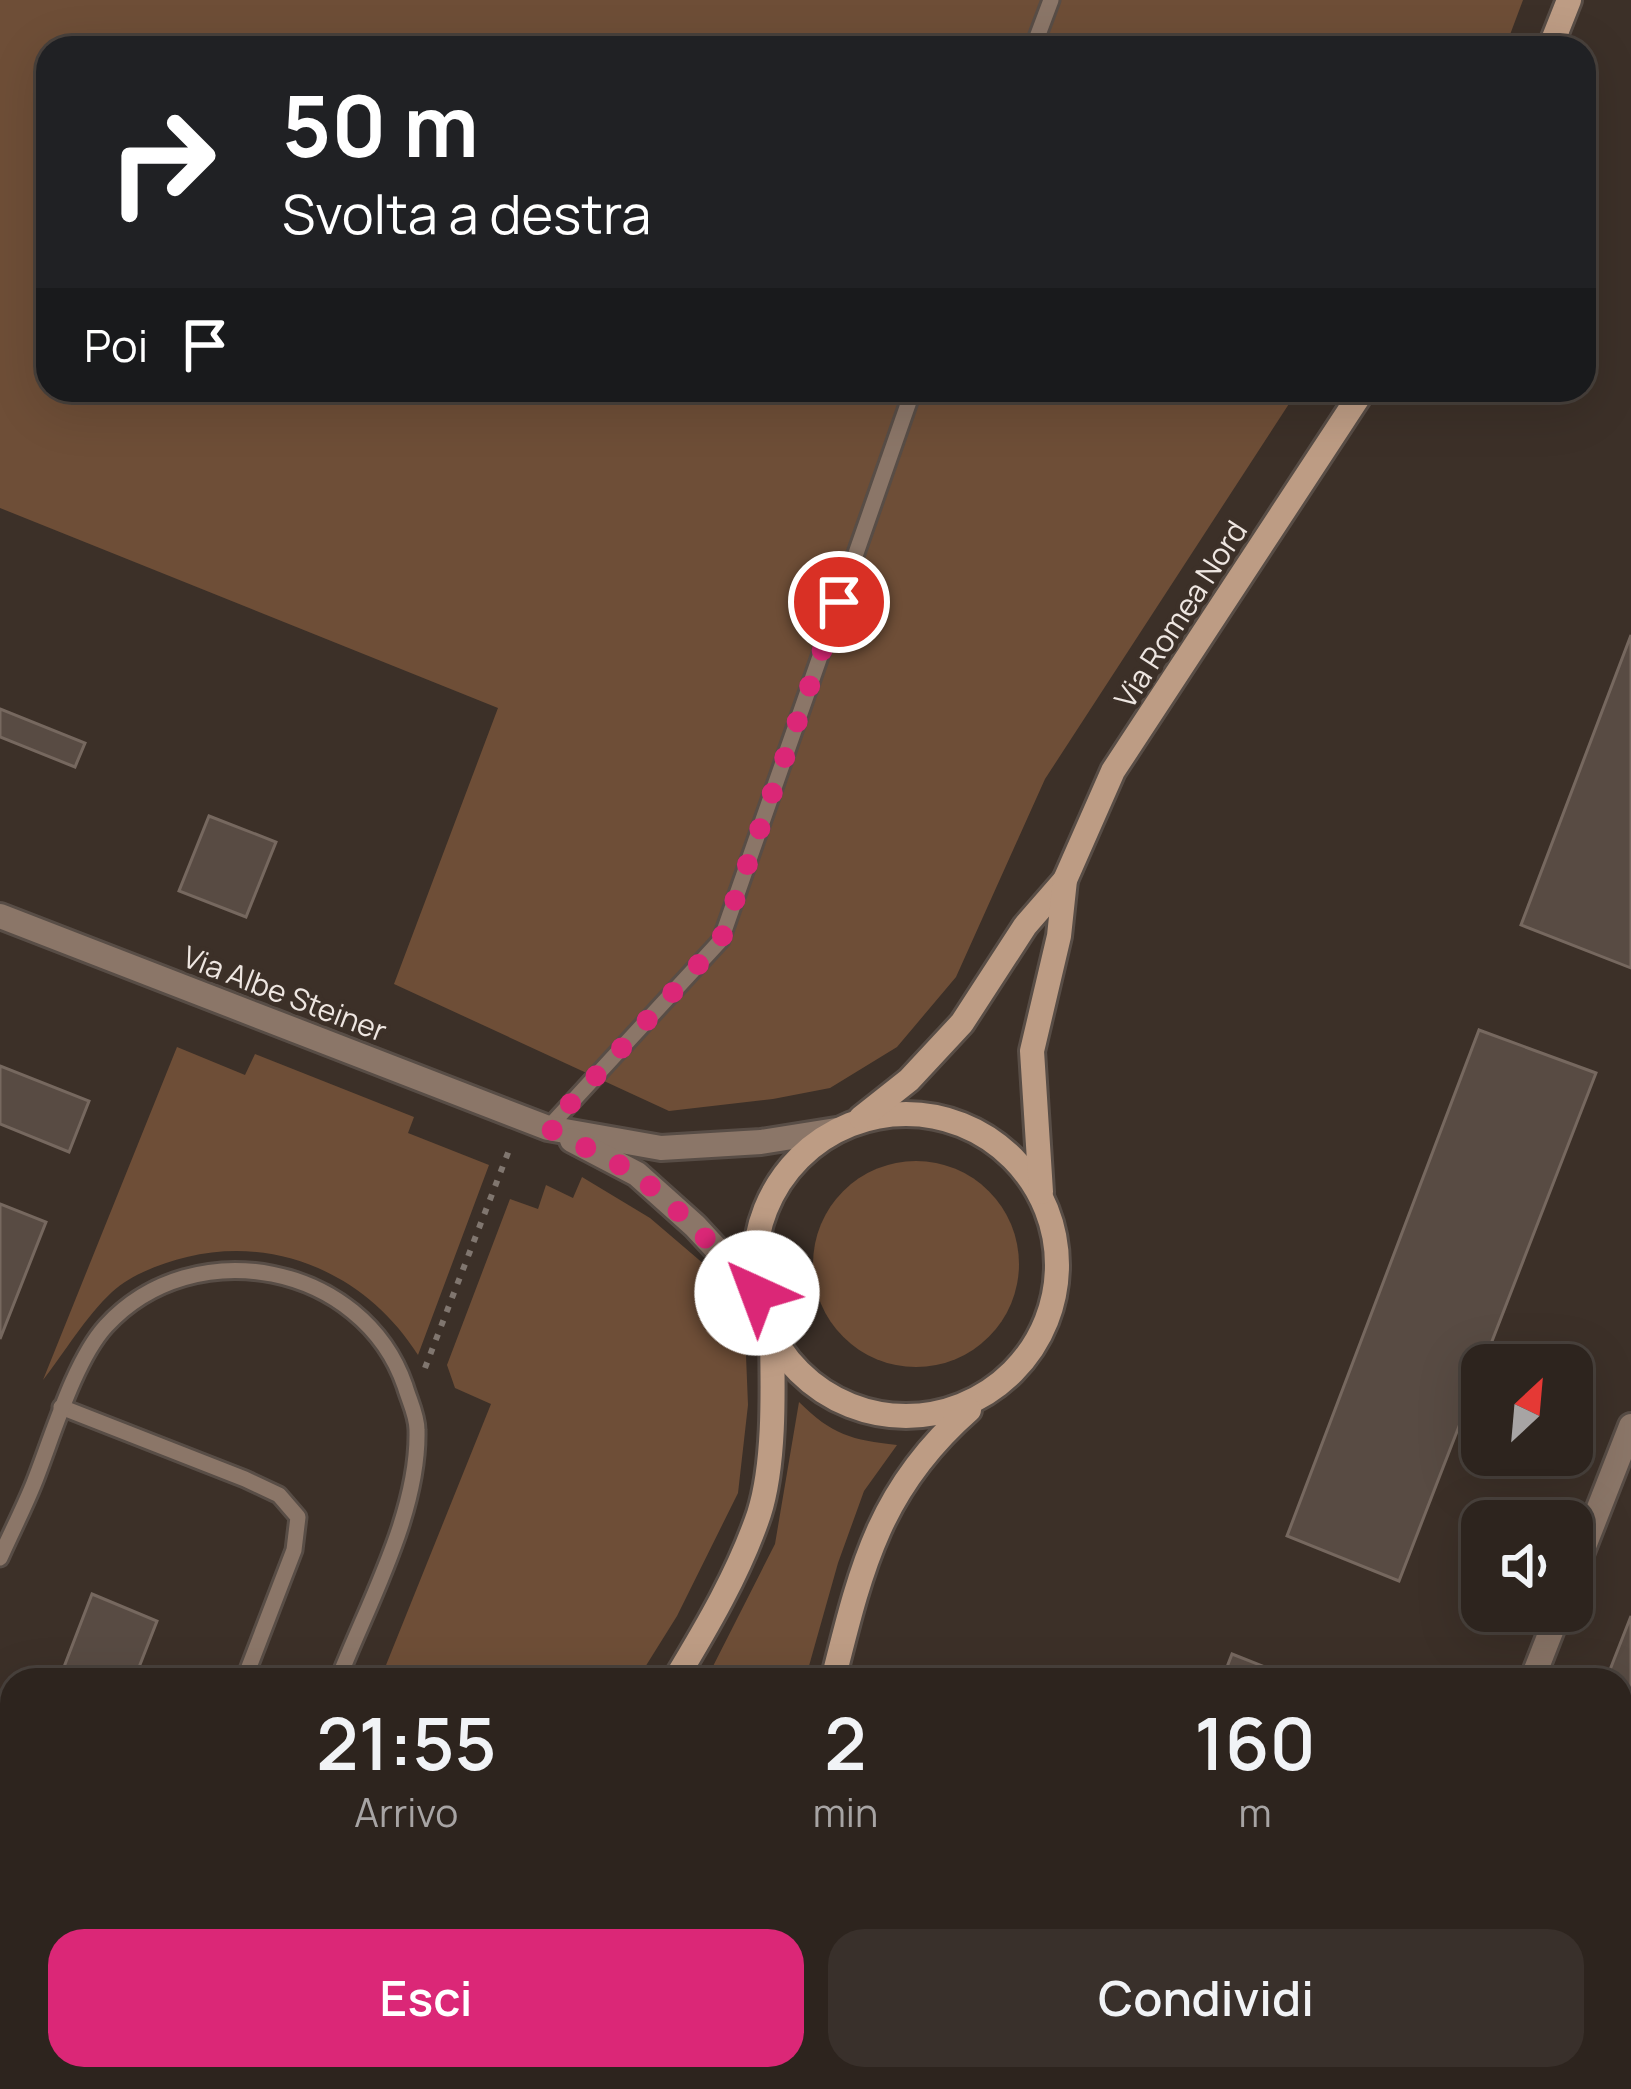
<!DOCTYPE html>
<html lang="it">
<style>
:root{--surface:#2d241e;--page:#39302b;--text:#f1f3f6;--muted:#a7a4a4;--line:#48413c;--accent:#db2777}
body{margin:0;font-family:Manrope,sans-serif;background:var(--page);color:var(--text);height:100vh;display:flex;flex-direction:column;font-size:45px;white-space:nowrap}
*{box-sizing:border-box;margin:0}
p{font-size:39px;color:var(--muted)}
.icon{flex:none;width:66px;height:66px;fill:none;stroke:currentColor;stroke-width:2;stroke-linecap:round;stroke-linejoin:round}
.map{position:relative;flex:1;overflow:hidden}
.sheet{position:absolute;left:0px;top:1668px;width:1632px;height:423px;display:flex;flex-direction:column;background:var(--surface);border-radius:36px 36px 0 0;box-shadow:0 12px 48px #0002,0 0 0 3px var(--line)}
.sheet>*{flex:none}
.top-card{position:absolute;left:36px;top:36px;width:1560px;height:366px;border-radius:36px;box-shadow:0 12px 48px #0002,0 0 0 3px var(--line);background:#202124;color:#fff;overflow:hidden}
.needle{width:78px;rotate:26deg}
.buttons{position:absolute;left:1461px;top:1344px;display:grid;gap:24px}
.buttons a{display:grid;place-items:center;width:132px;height:132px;border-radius:24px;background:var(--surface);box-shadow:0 12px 48px #0002,0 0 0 3px var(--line);font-size:60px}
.pin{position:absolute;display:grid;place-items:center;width:102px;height:102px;color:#fff;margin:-51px;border:6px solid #fff;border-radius:50%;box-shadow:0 3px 12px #0007}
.me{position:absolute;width:132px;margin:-66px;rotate:317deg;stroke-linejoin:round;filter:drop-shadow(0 0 9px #0008)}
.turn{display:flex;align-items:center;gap:42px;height:252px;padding:0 48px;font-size:54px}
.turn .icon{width:156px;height:156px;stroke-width:2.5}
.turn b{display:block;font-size:84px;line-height:102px}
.then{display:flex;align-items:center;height:114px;padding:0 48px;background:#0003;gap:24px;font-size:45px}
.eta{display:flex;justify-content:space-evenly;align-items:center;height:204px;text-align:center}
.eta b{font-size:72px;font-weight:600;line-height:84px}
.primary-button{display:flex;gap:24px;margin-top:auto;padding:24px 48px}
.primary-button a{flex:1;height:138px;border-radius:36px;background:var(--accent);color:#fff;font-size:48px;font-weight:600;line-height:138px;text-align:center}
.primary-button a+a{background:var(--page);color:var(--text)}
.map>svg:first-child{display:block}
</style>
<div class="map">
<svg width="1631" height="2089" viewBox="0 0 1631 2089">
<rect width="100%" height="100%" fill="#3c3028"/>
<g fill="#6e4e37">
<path d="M0,0H1523L1505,48H48V390H1298L1045,779L956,977L897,1047L830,1088L773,1099L669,1111L394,984L498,708L0,508Z"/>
<path d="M177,1047L245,1075L255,1054L414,1117L408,1133L489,1165L418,1355C368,1276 279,1235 187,1257C162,1263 132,1274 112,1292C86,1316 65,1352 43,1380Z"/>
<circle cx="916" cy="1264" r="103"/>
<path d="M582,1177L650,1218L705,1265L745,1331L748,1405L738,1493L677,1616L637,1680H380L491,1404L455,1388L447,1365L510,1199L538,1209L546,1185L573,1198Z"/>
<path d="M799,1402C832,1435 852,1440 897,1445L864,1491L838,1563L805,1680H706L775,1544Z"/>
<path d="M220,2079H398L394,2089H216Z"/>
<path d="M479,2079H702L698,2089H475Z"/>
</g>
<g fill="#584b43" stroke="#76685f" stroke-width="3">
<path d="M1631,635V968L1521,925Z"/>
<path d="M0,709L85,743L75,767L0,737Z"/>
<path d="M209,816L276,842L246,917L179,891Z"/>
<path d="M1479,1030L1596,1073L1399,1581L1287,1536Z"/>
<path d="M0,1066L89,1101L69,1152L0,1124Z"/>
<path d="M0,1204L46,1222L0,1339Z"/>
<path d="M92,1594L157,1621L134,1680H59Z"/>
<path d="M1631,1616V1709L1620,1737V1680H1606Z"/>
<path d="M1232,1654L1298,1680H1222Z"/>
<path d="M1631,1709V1764L1620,1759V1737Z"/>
<path d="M12,1799V1991L0,2022V1830Z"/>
<path d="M1620,2052L1631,2056V2089H1435L1439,2079H1620Z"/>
<path d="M1071,2079H1203L1199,2089H1067Z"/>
</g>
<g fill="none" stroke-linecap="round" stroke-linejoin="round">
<g stroke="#584d46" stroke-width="21">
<g id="service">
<path d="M1033,48L1051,0"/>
<path d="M548,1128L721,940L913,390"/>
<path d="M61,1407L245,1479L279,1495L298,1517L294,1550L244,1680"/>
<path d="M0,1558C11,1533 24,1508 34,1483C52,1438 74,1361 106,1326C194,1230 363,1264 405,1386C409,1400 417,1415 417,1430C419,1513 368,1603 338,1680"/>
<path d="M86,2089L90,2079"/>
<path d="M174,2089L178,2079"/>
</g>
</g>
<g stroke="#584d46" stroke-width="30">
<g id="minor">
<path d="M0,916L548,1128L661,1148L761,1142L836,1130"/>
<path d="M572,1140L637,1174L695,1226L757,1293"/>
<path d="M1572,1577L1631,1426"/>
<path d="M1532,1680L1559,1611"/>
<path d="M1372,2089L1376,2079"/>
</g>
</g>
<g stroke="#584d46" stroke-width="30">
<g id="secondary">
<path d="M1550,48L1569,0"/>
<circle cx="906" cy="1265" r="151"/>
<path d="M861,1118L909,1080L962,1023L1025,926L1065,880"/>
<path d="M1041,1192L1032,1051L1059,936L1065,880L1113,771L1363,390"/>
<path d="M675,1680C707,1627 739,1573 759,1514C775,1464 773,1390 772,1338"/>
<path d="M833,1680C861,1568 879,1489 969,1410"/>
<path d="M434,2089L438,2079"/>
<path d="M723,2089L727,2079"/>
<path d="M758,2089L760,2079"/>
</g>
</g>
<path stroke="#80766f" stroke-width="6" stroke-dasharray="6 9" stroke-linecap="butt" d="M425,1368L511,1145"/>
<use href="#service" stroke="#8b7668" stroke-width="15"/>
<use href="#minor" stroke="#8b7668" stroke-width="24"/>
<use href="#secondary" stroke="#bd9c84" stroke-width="24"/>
</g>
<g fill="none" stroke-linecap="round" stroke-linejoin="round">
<path stroke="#db2777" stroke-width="21" stroke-dasharray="0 37.8" d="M757,1293L694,1226L637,1174L548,1128L721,940L839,602"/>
</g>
<g text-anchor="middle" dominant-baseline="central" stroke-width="9" stroke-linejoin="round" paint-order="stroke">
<g font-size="30" fill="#eee6e1" stroke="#3c3028">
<text transform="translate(1180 614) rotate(-57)">Via Romea Nord</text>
<text transform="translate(285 993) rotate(21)">Via Albe Steiner</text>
</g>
</g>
</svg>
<div class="buttons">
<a><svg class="needle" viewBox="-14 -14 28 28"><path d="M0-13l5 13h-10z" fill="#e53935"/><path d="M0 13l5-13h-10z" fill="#a7a4a4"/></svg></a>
<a><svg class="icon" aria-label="sound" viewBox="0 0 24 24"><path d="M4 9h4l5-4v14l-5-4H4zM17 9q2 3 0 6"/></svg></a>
</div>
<div class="pin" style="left:839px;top:602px;background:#d93025"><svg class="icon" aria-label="arrive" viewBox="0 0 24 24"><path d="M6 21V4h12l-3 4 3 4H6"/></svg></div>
<svg class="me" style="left:757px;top:1293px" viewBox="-20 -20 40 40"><circle r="19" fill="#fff"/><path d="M0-13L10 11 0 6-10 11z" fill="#db2777"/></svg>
<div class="top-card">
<div class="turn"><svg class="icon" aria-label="right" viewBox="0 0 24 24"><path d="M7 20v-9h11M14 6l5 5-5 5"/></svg><div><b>50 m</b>Svolta a destra</div></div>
<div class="then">Poi<svg class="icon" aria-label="arrive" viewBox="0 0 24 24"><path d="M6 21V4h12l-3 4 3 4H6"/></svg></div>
</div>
<section class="sheet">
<div class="eta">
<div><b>21:55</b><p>Arrivo</p></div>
<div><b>2</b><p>min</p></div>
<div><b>160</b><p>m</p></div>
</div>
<div class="primary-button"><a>Esci</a><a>Condividi</a></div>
</section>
</div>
